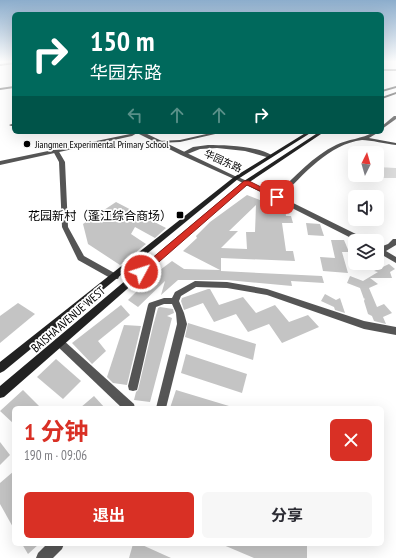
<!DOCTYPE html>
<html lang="zh">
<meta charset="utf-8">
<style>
:root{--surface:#fff;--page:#f7f7f7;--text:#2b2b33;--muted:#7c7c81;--accent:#d93025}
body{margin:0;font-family:"PT Sans Narrow","Noto Sans SC",sans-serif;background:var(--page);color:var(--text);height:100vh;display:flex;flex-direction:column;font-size:15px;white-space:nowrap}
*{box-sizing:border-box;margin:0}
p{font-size:13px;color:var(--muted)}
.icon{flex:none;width:22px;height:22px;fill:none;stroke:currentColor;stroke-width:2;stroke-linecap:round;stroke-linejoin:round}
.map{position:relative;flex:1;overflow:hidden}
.side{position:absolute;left:12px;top:406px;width:372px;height:140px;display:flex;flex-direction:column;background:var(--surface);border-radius:6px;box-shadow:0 4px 16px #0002}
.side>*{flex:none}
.hud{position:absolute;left:12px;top:12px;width:372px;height:122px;border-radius:6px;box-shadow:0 4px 16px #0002;background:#00695c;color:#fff;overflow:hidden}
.needle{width:26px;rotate:5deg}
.controls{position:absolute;left:348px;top:146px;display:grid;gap:8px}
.controls a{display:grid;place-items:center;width:36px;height:36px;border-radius:6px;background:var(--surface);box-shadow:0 4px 16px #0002;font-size:20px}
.pin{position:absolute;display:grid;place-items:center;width:34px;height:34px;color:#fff;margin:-17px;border-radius:8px;box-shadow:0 2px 6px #0006}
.me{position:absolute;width:44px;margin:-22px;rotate:50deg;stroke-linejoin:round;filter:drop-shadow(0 0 3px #0008)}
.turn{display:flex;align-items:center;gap:14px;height:84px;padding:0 12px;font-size:18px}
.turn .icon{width:52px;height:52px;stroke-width:2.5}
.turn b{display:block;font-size:28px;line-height:34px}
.lanes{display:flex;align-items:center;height:38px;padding:0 12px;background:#0003;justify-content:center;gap:20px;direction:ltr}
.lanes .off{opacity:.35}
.round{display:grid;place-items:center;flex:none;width:42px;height:42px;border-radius:6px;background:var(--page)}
.summary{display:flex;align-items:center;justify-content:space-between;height:68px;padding:0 12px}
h1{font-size:24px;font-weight:700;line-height:30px;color:var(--accent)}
.cta{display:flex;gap:8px;margin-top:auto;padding:8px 12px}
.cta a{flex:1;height:46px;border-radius:6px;background:var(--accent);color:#fff;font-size:16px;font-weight:700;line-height:46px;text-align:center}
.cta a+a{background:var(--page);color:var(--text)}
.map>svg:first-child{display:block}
</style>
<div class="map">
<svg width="396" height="558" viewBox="0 0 396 558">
<rect width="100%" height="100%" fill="#fff"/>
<path fill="#dcdcdc" d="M377,167L396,168V178H378Z"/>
<g fill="#c4c4c4" fill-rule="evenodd">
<path d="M247,195L260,200L274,201L285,206L286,216H291L293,223H282L286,251H293L295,261L221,258V271L322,276L324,283L291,281L292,286L227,280H178L161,295L165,281L138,307L128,300L152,276L172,261L184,269L220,270L183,251L197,238L196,236L210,222ZM256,205L255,232H246L247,249L221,248L238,231H229Z"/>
<path d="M116,202L166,228L155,238L135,227L131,234L146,244L120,265L88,244L83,224Z"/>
<path d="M306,223L320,224L324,236L308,235Z"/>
<path d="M331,240H344L349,252H342L348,273L323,271L320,257L335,258Z"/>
<path d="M389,264L395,269L390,272L392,278H370L378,284L369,288L377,307L384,304L392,313L383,317L386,324L374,321L372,316L368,314L364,301L365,298L364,299L360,288L347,283L350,276L363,281L378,272L374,271Z"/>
<path d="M208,289H210L219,305L243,297L256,313L275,305L289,322L308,315L319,327L282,343L269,324L248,332L236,314L214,322L203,303L184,310L181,301L182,298Z"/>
<path d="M325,294L336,300L340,298L345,313L335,310L334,307L321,301Z"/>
<path d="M18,303L35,314L0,343V316Z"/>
<path d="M121,305L130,315L98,341L106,351L92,364L72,343Z"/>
<path d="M160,307L173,309L174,313L167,316L172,318L150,402L134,400L136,392L138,390L153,326L158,308Z"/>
<path d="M188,323L256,344L253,360L185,337Z"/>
<path d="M124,325L141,326L127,385L113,383L107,377Z"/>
<path d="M186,354L247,374L242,393L181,373Z"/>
<path d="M56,359L81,381L63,399L37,377Z"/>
<path d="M23,390L41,408H14V424L0,411Z"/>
<path d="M176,390L229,406V408H170Z"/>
<path d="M94,396L105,408H80Z"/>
<path d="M0,442L10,455L0,465Z"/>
<path d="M14,471V529L0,504V483Z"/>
<path d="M22,544H39L28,554Z"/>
<path d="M133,544H140L171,558H129Z"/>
<path d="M221,544H304L307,546V558H254Z"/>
</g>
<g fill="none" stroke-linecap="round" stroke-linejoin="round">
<g fill="#555" fill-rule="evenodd">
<path d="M14,62V64L0,66V64Z"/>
<rect x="382" y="69" width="14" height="2"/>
<path d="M394,116H396V119L382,129V126Z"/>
<path d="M14,123V126H11L9,125Z"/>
<path d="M215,132H224L180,142L158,143L156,142L158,141L180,140Z"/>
<path d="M374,132H379L369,138L396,143V145C386,144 371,140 362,140C329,144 303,175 281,197L366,239L367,241H357L233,178L238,177L276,194C295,177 313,156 336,145C348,139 362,139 374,132Z"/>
<path d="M208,145C225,145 259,146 273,156L270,158L245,151L217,148L200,149L185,155L180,154L193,147Z"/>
<path d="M54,150H58L65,162L68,227L84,256L118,275L119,277L118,279H112L78,260L62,227L59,162L53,151Z"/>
<path d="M393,239H396V245L386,251L396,257V263L377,252V246L380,247L388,244Z"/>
<path d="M195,281L227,282L267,289L364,321L396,327V335L364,329L267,295L227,288L196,287L181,296L179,301L184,313L187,324L166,408H156L177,324L176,313L172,304H164L156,307L138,386L137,390L133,391L129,390L128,386L148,305L149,303L164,298H172L175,292Z"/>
<path d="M59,338L62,339L134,404L135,408H122L56,345L54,342L56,339Z"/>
<path d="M47,544H64L62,549L53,558H36L38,553Z"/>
</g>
<g fill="#555" fill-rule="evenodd">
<path d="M14,86V88L0,90V88Z"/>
<path d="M132,132H143L239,178L234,179L181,155L137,133L132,136L0,165V161L130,134Z"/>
</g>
<g fill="#222" fill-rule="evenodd">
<path d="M396,86V88L382,92V90Z"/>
<path d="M396,92V94L382,99V97Z"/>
<path d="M307,132H312L238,179L4,371L0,373V362L234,177Z"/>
<path d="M319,132H324L248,183L4,397L0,398V386L244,181Z"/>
</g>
</g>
<linearGradient id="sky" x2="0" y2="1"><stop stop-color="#8cadcc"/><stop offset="0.44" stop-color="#fff"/><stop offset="1" stop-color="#fff" stop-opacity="0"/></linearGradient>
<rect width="396" height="140" fill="url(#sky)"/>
<path fill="#d93025" stroke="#8d1f18" d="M244,181H249L281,197L275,198L247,185L144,275H138V270Z"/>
<g fill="#000" stroke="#fff" stroke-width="1.5">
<circle cx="27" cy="144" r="4"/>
<rect x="176" y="211" width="8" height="8" rx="2"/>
</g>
<g text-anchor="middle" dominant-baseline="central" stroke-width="3.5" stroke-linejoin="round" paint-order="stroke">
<g font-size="10" fill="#000" stroke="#fff" text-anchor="start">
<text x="35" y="144">Jiangmen Experimental Primary School</text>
</g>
<g font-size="10" fill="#000" stroke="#fff">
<text transform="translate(223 161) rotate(24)">华园东路</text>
</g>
<g font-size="12" fill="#000" stroke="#fff" text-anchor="end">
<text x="172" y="215">花园新村（蓬江综合商场）</text>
</g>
<g font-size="12" fill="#000" stroke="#fff">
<text transform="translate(68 319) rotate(-41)">BAISHA AVENUE WEST</text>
</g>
</g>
</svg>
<div class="controls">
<a><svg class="needle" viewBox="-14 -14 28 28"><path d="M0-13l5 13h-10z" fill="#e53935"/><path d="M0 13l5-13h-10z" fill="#7c7c81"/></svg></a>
<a><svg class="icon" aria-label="sound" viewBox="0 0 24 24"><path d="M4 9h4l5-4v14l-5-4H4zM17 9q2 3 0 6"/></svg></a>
<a><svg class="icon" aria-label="layers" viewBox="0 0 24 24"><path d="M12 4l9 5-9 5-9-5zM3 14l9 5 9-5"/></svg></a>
</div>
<div class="pin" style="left:277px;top:197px;background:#d93025"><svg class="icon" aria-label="arrive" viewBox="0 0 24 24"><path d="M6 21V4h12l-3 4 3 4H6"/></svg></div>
<svg class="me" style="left:141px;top:272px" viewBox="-20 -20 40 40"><circle r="17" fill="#d93025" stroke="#fff" stroke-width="3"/><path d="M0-11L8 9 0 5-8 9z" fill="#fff"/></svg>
<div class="hud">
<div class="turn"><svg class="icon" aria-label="right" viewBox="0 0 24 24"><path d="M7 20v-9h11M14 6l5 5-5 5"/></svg><div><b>150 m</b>华园东路</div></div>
<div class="lanes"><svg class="icon off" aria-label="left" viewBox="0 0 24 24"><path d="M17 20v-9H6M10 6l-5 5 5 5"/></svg><svg class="icon off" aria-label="ahead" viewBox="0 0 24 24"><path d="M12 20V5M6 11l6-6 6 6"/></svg><svg class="icon off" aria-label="ahead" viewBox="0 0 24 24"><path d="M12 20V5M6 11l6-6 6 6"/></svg><svg class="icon" aria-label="right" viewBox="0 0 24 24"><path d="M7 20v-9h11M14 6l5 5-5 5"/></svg></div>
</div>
<section class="side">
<div class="summary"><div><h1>1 分钟</h1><p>190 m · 09:06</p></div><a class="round" style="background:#d93025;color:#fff"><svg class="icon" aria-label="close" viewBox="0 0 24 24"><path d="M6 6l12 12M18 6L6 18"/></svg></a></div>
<div class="cta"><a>退出</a><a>分享</a></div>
</section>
</div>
